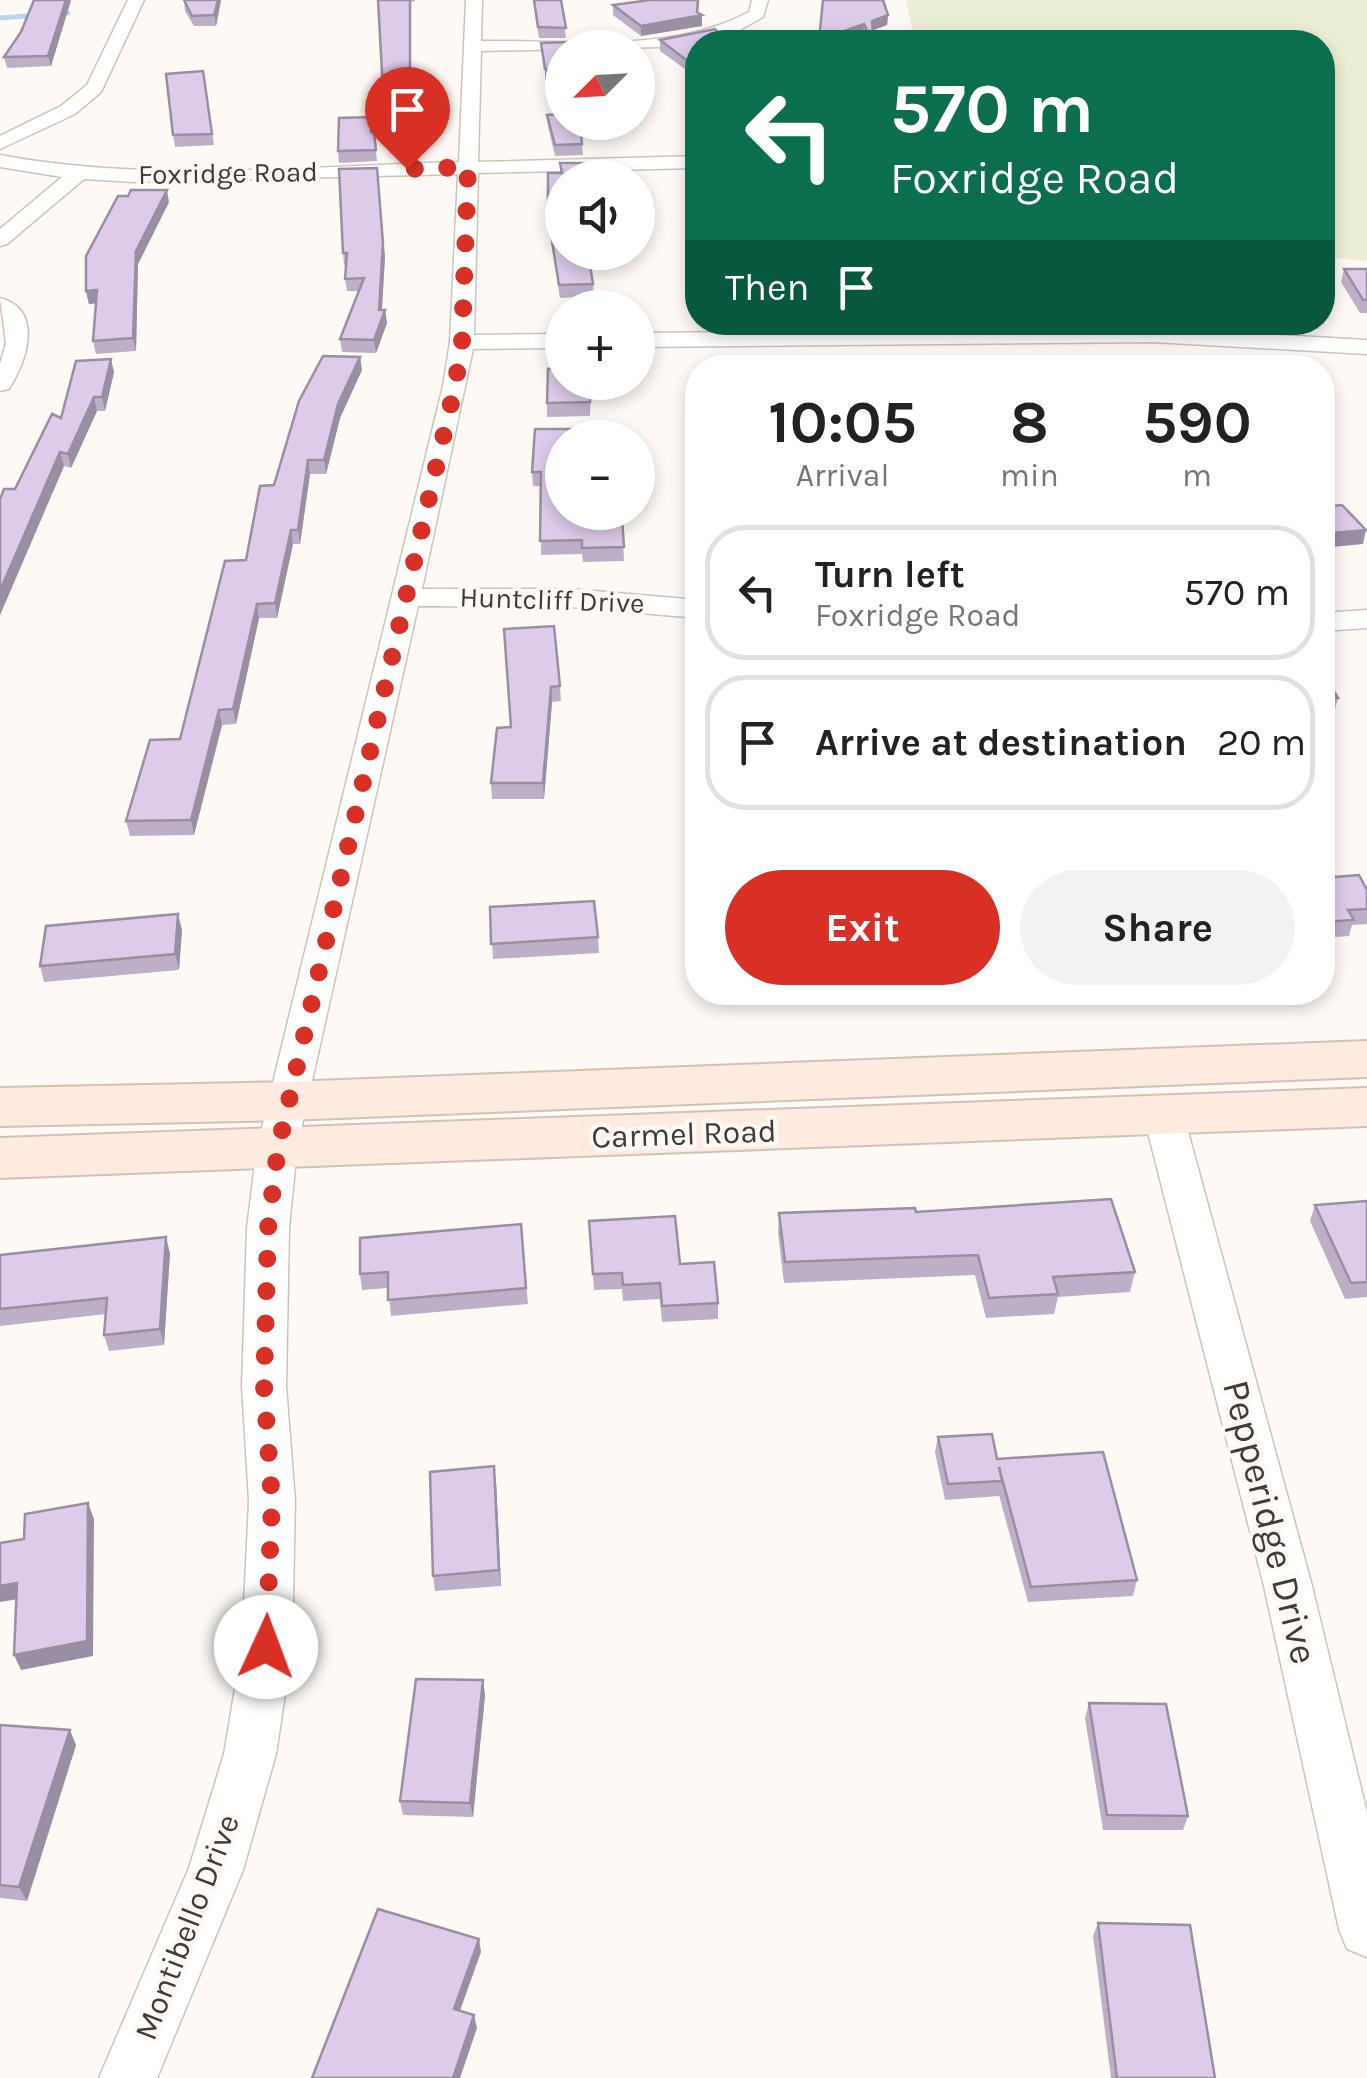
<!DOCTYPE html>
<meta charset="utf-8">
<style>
:root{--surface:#fff;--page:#f2f2f2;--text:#222;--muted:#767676;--line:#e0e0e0;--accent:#d93025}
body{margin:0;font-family:Karla,sans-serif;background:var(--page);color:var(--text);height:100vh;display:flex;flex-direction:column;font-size:38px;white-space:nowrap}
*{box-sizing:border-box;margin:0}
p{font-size:32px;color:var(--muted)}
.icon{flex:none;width:55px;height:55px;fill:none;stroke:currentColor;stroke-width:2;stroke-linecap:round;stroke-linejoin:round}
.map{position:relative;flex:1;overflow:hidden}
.details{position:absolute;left:685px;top:355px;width:650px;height:650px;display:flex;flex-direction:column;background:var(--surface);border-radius:40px;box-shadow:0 5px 15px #0003}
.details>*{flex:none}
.top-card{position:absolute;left:685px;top:30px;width:650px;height:305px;border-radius:40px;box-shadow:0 5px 15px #0003;background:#0b6e4f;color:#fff;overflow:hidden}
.needle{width:65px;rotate:246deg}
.controls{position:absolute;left:545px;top:30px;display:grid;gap:20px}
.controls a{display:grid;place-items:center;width:110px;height:110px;border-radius:50%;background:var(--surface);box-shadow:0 5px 15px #0003;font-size:50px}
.pin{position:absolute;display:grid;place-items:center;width:85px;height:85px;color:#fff;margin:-102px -42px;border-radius:50% 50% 50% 0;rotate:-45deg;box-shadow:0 0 10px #0007}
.pin .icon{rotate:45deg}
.me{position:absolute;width:110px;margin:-55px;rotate:2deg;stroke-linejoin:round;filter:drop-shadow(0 0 8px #0008)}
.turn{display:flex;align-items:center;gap:35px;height:210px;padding:0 40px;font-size:45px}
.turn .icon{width:130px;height:130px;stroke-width:2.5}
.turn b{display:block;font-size:70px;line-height:85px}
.then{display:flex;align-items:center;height:95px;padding:0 40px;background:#0003;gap:20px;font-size:38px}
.eta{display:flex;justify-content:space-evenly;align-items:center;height:170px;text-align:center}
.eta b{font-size:60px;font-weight:700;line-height:70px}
.cta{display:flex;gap:20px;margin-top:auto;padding:20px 40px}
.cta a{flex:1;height:115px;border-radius:60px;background:var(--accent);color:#fff;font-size:40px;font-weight:700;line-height:115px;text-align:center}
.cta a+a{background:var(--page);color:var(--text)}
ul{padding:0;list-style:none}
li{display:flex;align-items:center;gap:30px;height:135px;margin:0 20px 15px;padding:0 20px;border:5px solid var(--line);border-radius:40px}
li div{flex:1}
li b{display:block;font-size:38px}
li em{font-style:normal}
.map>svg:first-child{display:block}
</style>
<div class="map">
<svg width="1367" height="2078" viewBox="0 0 1367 2078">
<rect width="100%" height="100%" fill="#fef9f4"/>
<path fill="#ebedd4" d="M906,0H1367V261L1323,257L1322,42H915Z"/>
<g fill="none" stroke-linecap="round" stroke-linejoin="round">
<path stroke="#b9d6ed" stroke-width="5" d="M0,18L68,13"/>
<g stroke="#cec3b7" stroke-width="3">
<g id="street">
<path d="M128,0H144L101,92L75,114L0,149V136L61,106L87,85Z"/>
<path d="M466,0H482L481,41C568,40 670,54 749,12L752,0H768L763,17L738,31L662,47L481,51L478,162L698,156V168L478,173L474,335L562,334V348L473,349L422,589H571L698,600V618L571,607L418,606L297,1148L289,1228L286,1386L295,1501L292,1647L276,1754L243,1870L157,2078H99L189,1868L224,1754L242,1647L249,1501L242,1386L247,1228L257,1148L443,386L450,342L458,174L133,182L84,179L7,244L0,246V229L62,177L0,167V155C148,183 309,166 459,162Z"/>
<path d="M0,298C45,310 26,363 9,389L0,391V364L6,343Z"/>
<path d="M1153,328L1367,340V354L1153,342L638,347V333Z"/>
<path d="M1367,610V628L1322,631V613Z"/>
<path d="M1164,1103L1178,1107L1184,1117L1312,1586L1367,1813V1957L1347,1949L1339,1929L1264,1586L1144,1117L1150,1107Z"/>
</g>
</g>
<g stroke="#cec3b7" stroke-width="4">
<g id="secondary">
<path d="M1367,1041V1077L288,1120L0,1126V1088L288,1082Z"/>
<path d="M1367,1088V1126L0,1178V1138Z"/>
</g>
</g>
<use href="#street" fill="#fff" fill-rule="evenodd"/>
<use href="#secondary" fill="#feeade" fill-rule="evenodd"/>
</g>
<g fill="#bdafc8">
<path d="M71,0L51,66L7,68L4,57L21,32Z"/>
<path d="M184,0H221L216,26H194L185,11Z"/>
<path d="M378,0H415V1L410,2L411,118L385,119Z"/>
<path d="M533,0H561L566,38H539Z"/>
<path d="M650,0H699L698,12L702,15V26L641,36L613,15V5Z"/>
<path d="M823,0L888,15L887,25L873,30V42H867L863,34L840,42H819Z"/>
<path d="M715,29L685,69L660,51V40Z"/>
<path d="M203,71L214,145L175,147L173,135Z"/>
<path d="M547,115L580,122L583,155L555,156L548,126Z"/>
<path d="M373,132H374L377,161L339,163L338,151Z"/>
<path d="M560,163H584L562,252H592V256H588L593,284L594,296L560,298L549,228L548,173H560Z"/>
<path d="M169,202L138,264L136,351L96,354L93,341L96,303L89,304L86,291Z"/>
<path d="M343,253L385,256L382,310H385L387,323L376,353L342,352L340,339L359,291H347L345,279L346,266L344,265Z"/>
<path d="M1344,269H1367V313H1360L1341,282Z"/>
<path d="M360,357L362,370L340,418L326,474H310L300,544H293L277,618H259L236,724L222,725L194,835L130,836L126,821L180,739L274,485Z"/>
<path d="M114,372L105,411H97L71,468L64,466L0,615V499L15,489L61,418Z"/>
<path d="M591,382L590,416L547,417V403Z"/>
<path d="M535,429L562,512L591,518H622L624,561L583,562L582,554L541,555V486H533L532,472Z"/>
<path d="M504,629L560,686L561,701L552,702L544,799H492L491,783L511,727Z"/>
<path d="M1322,672L1338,698L1334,713L1322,714Z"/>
<path d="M1322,878L1367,890V924L1352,925L1349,936L1322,938Z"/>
<path d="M490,907L598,937L599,953L493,959Z"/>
<path d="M182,930L179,970L44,982L40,966Z"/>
<path d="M1367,1201V1297L1345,1299L1310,1221L1315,1205Z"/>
<path d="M916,1212L1135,1272L1130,1292L1058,1297L1054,1314L986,1318L975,1275L784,1283L778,1233L779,1213Z"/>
<path d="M589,1221L680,1264L718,1303V1319L662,1322L660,1299L623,1301L622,1289L594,1290Z"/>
<path d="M521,1224L528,1304L391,1316L388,1288L362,1290L360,1274Z"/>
<path d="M170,1253L164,1345L109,1351L104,1335L106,1314L0,1326V1255Z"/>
<path d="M938,1437L997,1459L1137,1580L1133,1596L1028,1602L999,1495V1496L945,1500L935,1452Z"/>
<path d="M496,1482L501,1586L435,1591L433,1576Z"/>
<path d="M483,1680L485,1695L473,1817L403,1815L400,1801Z"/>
<path d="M1089,1703L1188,1816L1183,1830H1103L1085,1718Z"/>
<path d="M0,1725L76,1745L27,1901L0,1898Z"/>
<path d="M1098,1923L1215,2078H1111L1093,1936Z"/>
</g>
<g fill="#9a8ea3">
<path d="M66,0H71L51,66L48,56Z"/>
<path d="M218,0H221L216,26L214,15Z"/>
<path d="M699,0L697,16L702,15V26L641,36V26Z"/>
<path d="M888,15L887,25L871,31L872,21Z"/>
<path d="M864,24L863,34L840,42H819V40Z"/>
<path d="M873,33V42H868L869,34Z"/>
<path d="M698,58V68L685,69V59Z"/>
<path d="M562,68V79L545,80V69Z"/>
<path d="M377,168L385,256L381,322L385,310L387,323L376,353L374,340Z"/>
<path d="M167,190L169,202L138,264L136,351L133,338L136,251Z"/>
<path d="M97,290L99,303L89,304L86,291Z"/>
<path d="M360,357L362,370L340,418L326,474L324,460L338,404Z"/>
<path d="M111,359L114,372L105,411L102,397Z"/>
<path d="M94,397L97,411L71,468L68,454Z"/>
<path d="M60,452L64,466L0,615V591Z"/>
<path d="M308,460L310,474L300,544L298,530Z"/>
<path d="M291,530L293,544L277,618L275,603Z"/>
<path d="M1366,530L1363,544L1322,548V534Z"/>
<path d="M257,604L259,618L236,724L233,709Z"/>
<path d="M551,687L552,702L544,799L543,783Z"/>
<path d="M219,710L222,725L194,835L191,820Z"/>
<path d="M178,914L182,930L179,970L175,954Z"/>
<path d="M166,1237L170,1253L164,1345L160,1329Z"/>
<path d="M494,1466L496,1482L501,1586L499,1570Z"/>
<path d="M88,1503L94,1519L93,1656L21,1670L14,1655Z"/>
<path d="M17,1583L24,1598L0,1602V1586Z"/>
<path d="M483,1680L485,1695L473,1817L470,1803Z"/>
<path d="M70,1730L76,1745L27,1901L19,1887Z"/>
<path d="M479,1939L481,1952L456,2022L454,2009Z"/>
<path d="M474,2015L477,2028L460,2078H453Z"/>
</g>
<g fill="#dccbe9" stroke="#9a8ea3" stroke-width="2.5">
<path d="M34,0H66L48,56L4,57L21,32Z"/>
<path d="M184,0H218L214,15L192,16Z"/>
<path d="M378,0H410V107L384,108Z"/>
<path d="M534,0H561L566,28L538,27Z"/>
<path d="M650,0H698L697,12L702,15L641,26L613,5Z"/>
<path d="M823,0H883L888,15L872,21L873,33L869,34L864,24L819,40Z"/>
<path d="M715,29L727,42H698V58L685,59L660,40Z"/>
<path d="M568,42L569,48H562V68L545,69L541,43Z"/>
<path d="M203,71L212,134L173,135L166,74Z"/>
<path d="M562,114V122H580L582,144L555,145L547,115Z"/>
<path d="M372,117L371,132H374L376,150L338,151L339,118Z"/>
<path d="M560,163H584L585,178H562V252H588L593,284L559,285L548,216V173H562Z"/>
<path d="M377,168L383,243L379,310H385L374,340L340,339L364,278L345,279L347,253H343L339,169Z"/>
<path d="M131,190H167L136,251L133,338L93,341L97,290L86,291V256L118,196H128Z"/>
<path d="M1344,269H1367V300H1363Z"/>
<path d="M323,356L360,357L338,404L324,460H308L298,530H291L275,603L257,604L233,709L219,710L191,820L126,821L150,740L180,739L225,561L246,560L260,486L274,485L299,401Z"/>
<path d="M111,359L102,397H94L68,454L60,452L0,591V499L4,489H15L52,414L61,418L76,361Z"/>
<path d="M562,368V382H590V402L547,403L548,369Z"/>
<path d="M535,429H572V438H562V512H590L591,518H622L624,547L582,548V540L540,541L541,472H532Z"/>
<path d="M1342,505L1366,530L1322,534V507Z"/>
<path d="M554,626L560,686L551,687L543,783H491L497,728L511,727L504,629Z"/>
<path d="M1322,672L1338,698L1322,699Z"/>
<path d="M1359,875L1367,890V909L1348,910L1354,920L1322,922V878Z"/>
<path d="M594,901L598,937L491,944L490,907Z"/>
<path d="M178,914L175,954L40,966L46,926Z"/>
<path d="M1111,1199L1135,1272L1053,1277L1058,1294L989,1298L978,1255L785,1262L779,1213L915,1208L916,1212Z"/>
<path d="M1367,1201V1282L1351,1283L1315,1205Z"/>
<path d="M675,1216L680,1264L714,1262L718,1303L662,1306L660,1283L623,1285L622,1273L593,1274L589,1221Z"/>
<path d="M521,1224L526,1288L388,1300V1272L360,1274V1238Z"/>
<path d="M166,1237L160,1329L104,1335L107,1298L0,1309V1255Z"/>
<path d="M992,1434L997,1459L1103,1452L1137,1580L1031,1587L999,1467L1002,1481L948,1484L938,1437Z"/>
<path d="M494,1466L499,1570L433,1576L430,1472Z"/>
<path d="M88,1503L87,1641L14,1655L17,1583L0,1586V1543L24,1539L25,1514Z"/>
<path d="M416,1679L483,1680L470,1803L400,1801Z"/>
<path d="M1089,1703L1166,1704L1188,1816L1107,1815Z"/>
<path d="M0,1725L70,1730L19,1887L0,1885Z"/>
<path d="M378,1909L479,1939L454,2009L474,2015L453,2078H312Z"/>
<path d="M1098,1923L1190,1925L1215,2078H1117Z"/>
</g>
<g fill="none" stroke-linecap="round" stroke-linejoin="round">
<path stroke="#d93025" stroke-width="18" stroke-dasharray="0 32.4" d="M266,1647L272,1502L264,1386L268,1228L278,1148L455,386L462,342L468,167L407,169"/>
</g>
<g text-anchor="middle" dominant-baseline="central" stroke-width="9" stroke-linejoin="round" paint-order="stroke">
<g font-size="28" fill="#3f3b36" stroke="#fef9f4">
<text transform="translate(228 173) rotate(-1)">Foxridge Road</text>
<text transform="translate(552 600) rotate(2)">Huntcliff Drive</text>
</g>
<g font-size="32" fill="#3f3b36" stroke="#fef9f4">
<text transform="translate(684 1134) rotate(-2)">Carmel Road</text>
<text transform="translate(187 1927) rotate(-69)">Montibello Drive</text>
</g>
<g font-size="38" fill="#3f3b36" stroke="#fef9f4">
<text transform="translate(1270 1522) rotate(76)">Pepperidge Drive</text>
</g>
</g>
</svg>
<div class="controls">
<a><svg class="needle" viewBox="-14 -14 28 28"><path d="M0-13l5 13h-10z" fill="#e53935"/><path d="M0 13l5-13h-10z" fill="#767676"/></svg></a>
<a><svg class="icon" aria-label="sound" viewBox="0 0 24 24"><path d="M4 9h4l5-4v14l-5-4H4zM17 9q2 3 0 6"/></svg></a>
<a>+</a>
<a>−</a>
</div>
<div class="pin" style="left:407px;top:169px;background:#d93025"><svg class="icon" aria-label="arrive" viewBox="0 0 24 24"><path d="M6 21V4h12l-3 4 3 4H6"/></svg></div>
<svg class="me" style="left:266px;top:1647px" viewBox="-20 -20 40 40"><circle r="19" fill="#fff"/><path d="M0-13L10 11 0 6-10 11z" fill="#d93025"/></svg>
<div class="top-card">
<div class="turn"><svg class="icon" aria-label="left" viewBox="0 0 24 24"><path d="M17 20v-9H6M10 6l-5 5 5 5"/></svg><div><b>570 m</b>Foxridge Road</div></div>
<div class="then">Then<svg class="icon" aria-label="arrive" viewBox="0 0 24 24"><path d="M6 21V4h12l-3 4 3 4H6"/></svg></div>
</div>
<section class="details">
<div class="eta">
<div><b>10:05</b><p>Arrival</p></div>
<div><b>8</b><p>min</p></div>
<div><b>590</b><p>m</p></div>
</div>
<ul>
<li><svg class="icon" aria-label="left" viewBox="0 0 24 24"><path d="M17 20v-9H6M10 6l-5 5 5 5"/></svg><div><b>Turn left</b><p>Foxridge Road</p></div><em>570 m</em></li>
<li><svg class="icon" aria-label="arrive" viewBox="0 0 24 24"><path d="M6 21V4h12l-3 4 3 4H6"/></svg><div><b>Arrive at destination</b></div><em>20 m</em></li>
</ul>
<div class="cta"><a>Exit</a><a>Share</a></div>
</section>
</div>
